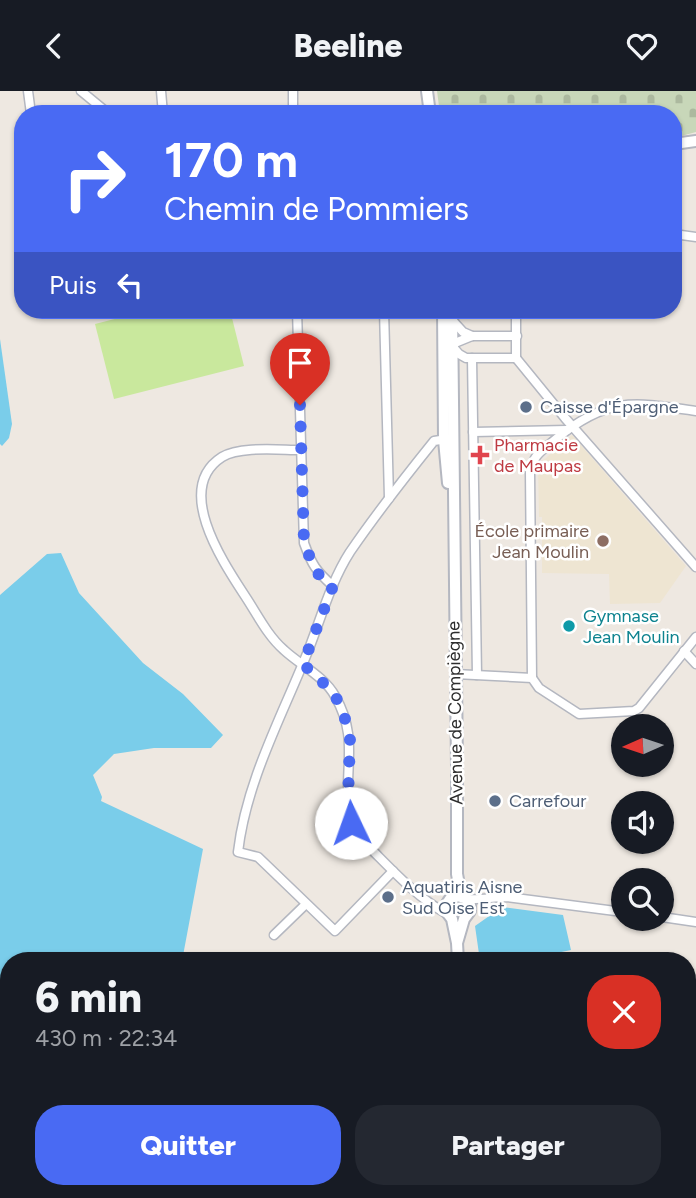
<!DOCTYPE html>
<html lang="fr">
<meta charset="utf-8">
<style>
:root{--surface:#171b24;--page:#242831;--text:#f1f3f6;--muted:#9ea1a6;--accent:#496af3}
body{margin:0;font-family:Figtree,sans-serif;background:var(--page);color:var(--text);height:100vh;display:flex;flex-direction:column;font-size:26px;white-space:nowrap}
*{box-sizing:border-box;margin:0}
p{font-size:23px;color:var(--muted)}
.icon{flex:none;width:38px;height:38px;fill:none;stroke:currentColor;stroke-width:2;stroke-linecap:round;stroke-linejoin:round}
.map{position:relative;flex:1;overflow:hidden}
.drawer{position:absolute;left:0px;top:861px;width:696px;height:247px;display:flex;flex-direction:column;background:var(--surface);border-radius:28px 28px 0 0;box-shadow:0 2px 5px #0004}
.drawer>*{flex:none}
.banner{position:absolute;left:14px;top:14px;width:668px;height:214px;border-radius:28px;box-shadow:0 2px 5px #0004;background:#496af3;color:#fff;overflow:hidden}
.needle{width:46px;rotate:267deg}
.tools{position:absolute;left:611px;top:623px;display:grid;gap:14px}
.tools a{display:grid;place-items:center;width:63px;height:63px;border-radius:50%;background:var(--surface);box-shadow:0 2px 5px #0004;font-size:35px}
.pin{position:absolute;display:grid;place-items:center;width:60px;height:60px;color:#fff;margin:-72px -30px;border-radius:50% 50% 50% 0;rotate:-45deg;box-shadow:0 0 7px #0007}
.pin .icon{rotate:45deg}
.me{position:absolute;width:77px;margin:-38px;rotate:357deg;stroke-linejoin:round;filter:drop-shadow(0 0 5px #0008)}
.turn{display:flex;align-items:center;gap:24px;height:147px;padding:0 35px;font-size:32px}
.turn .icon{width:91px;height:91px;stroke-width:2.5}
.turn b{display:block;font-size:49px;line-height:60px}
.then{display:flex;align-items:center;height:66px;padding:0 35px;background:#0003;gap:14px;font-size:26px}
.round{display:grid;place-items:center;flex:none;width:74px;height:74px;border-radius:28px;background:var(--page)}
.overview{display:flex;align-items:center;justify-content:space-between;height:119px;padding:0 35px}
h1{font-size:42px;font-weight:800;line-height:52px}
.button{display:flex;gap:14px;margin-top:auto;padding:14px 35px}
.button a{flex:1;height:80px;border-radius:28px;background:var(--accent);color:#fff;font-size:28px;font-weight:800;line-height:80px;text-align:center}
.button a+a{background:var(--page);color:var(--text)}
header{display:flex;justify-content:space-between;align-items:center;height:91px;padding:0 35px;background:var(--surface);font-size:32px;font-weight:800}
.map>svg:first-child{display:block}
</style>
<header><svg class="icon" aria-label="back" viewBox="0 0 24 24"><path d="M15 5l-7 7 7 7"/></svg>Beeline<svg class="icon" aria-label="heart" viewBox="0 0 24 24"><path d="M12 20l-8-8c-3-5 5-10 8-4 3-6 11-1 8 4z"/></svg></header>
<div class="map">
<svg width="696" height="1107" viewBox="0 0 696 1107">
<defs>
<pattern id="cemetery-stones" width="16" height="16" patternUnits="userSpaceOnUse" patternTransform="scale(1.75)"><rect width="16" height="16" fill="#c8d7b9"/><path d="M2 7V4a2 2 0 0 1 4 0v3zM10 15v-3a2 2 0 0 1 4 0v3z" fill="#acb99f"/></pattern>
</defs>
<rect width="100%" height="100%" fill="#eee8e1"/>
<path fill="#eee5d2" d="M572,344L686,475L660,512L610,513L609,483L542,482V426H539L538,374Z"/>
<path fill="url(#cemetery-stones)" d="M437,0H696V41L674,47V23H440Z"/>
<path fill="#c9e89d" d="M150,219H230L244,275L114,308L95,233Z"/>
<g fill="#7acdea">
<path d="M0,248L12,333L9,347L2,355L0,353Z"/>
<path d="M61,462L79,502L143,572L183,603L223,644L211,657H154L114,663L93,684L102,706L101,710L203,758L182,870H9V1099H150L147,1107H0V504L47,463Z"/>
<path d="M502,816L563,824L571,859L547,864L548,870H480L475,835Z"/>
<path d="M688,1084L696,1098L695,1107H496L492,1099H688Z"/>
</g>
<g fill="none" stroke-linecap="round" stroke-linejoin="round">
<g stroke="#b4b7c0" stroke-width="11">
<g id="street">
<path d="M28,0L31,23"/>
<path d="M81,0L109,23"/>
<path d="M161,0L163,23"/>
<path d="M293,0V23"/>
<path d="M674,143L696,146"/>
<path d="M297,219L304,452C312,474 316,480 333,495"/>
<path d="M384,219L389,407"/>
<path d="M620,219H637"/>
<path d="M452,229L463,241L472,245"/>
<path d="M452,255L459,263L466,267H516"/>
<path d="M452,259L455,252L472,245H517"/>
<path d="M472,267L477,584"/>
<path d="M516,267L565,327L696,476"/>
<path d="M516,267V219"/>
<path d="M473,341L567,339"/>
<path d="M300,359C279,359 240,355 222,366C172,398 225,474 247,508C258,525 268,545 284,559C300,574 324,585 335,605C359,647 344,675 349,719C350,725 349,734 352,740C356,746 365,753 371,758C395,782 418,807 447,823"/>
<path d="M684,560L696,573"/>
<path d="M455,583L532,587L539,597L579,623L634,620L639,617L696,546"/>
<path d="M532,587L530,381C534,362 542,360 556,348C608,305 634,311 696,320"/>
<path d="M393,780L335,840L258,766L238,761C246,692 280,629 306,565C320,531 330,492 350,461C376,423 405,386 434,350L447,348"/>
<path d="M467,808C481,809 493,806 507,806L623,821"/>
<path d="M662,826L696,831"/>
<path d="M274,844L306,813"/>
</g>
</g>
<g stroke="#b4b7c0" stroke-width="14">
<g id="secondary">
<path d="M427,0L430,23"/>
<path d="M674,53L696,50"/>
<path d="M443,219L444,349L448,392"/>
<path d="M452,219L457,675V783L461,805"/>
<path d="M457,852L464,828L470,820V814L467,808L458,805L450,808L446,814V820L452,828L457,852L458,870"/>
<path d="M461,1099V1107"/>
</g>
</g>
<use href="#street" stroke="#fff" stroke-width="8"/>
<use href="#secondary" stroke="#fff" stroke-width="10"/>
</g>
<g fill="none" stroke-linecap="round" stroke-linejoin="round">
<path stroke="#496af3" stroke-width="12" stroke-dasharray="0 21.6" d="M300,314L304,452L316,481L333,495L303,573L334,602L344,624L350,648L348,709L351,732"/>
</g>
<g fill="#5c6f8a" stroke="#fff" stroke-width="2.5">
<circle cx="526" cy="316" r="7"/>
<circle cx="495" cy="710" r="7"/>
<circle cx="388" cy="806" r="7"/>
</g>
<path fill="#e0444e" stroke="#fff" stroke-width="2.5" d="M476.5 353.5h7v7h7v7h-7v7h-7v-7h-7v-7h7z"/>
<circle fill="#8d6e63" stroke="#fff" stroke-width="2.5" cx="603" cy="450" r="7"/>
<circle fill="#0f9aa8" stroke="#fff" stroke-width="2.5" cx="569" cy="535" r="7"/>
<g text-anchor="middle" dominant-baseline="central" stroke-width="5" stroke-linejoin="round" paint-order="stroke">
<g font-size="18" fill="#4e5e75" stroke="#fff" text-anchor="start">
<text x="540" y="316">Caisse d'Épargne</text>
<text x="509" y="710">Carrefour</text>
<text x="402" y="796">Aquatiris Aisne<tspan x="402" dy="21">Sud Oise Est</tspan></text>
</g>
<g font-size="18" fill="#be3a42" stroke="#fff" text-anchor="start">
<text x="494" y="354">Pharmacie<tspan x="494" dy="21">de Maupas</tspan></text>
</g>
<g font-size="18" fill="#785e54" stroke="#fff" text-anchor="end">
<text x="589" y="440">École primaire<tspan x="589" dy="21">Jean Moulin</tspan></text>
</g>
<g font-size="18" fill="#0d838f" stroke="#fff" text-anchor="start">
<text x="583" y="525">Gymnase<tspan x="583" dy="21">Jean Moulin</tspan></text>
</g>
<g font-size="18" fill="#2d2d2d" stroke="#fff">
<text transform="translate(455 622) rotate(-91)">Avenue de Compiègne</text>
</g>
</g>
</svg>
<div class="tools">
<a><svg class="needle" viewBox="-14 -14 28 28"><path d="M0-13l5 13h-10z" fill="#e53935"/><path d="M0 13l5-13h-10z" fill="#9ea1a6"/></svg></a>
<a><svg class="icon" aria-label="sound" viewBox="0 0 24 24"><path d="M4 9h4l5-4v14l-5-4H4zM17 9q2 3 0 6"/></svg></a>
<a><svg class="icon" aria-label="search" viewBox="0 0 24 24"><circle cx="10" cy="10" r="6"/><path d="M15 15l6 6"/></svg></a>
</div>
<div class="pin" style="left:300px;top:314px;background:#d93025"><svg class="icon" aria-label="arrive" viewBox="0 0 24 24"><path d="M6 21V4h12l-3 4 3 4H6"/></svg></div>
<svg class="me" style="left:351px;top:732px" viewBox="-20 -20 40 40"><circle r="19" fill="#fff"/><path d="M0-13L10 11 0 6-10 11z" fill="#496af3"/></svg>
<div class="banner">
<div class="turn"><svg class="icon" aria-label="right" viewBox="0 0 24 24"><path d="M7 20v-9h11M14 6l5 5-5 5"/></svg><div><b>170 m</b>Chemin de Pommiers</div></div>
<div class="then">Puis<svg class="icon" aria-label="left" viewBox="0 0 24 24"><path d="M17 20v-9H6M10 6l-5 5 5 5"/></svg></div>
</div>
<section class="drawer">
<div class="overview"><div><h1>6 min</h1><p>430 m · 22:34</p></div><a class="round" style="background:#d93025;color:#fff"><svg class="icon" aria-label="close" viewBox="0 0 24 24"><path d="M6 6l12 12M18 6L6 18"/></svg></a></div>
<div class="button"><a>Quitter</a><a>Partager</a></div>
</section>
</div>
